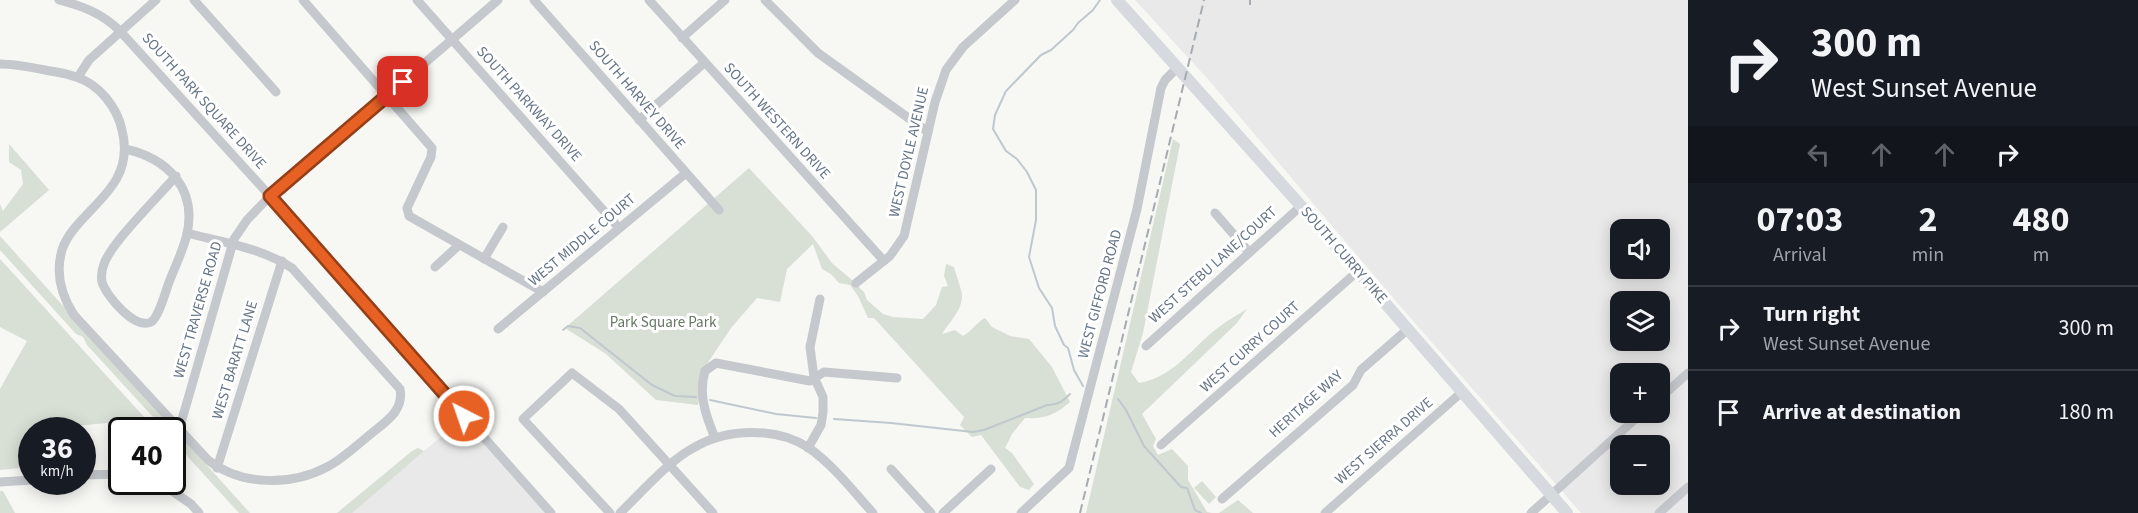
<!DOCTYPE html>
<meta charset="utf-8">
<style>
:root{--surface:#171b24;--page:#20242c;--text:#f1f3f6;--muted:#9ea1a6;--line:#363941}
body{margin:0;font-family:"Source Sans 3",sans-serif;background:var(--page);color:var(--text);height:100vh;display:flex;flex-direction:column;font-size:22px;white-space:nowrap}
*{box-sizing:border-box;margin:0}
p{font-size:20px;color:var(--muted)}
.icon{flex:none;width:33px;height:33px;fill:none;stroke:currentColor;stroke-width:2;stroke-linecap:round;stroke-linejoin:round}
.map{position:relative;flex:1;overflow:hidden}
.sheet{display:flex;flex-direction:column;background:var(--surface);width:450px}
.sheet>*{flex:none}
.banner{background:#171b24;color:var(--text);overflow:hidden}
.tools{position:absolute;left:1610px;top:219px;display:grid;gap:12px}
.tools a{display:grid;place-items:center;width:60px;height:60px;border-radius:12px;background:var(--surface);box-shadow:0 3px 15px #0003;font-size:30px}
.speed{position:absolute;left:18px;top:417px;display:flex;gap:12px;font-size:30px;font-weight:700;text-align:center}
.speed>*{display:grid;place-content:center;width:78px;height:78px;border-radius:50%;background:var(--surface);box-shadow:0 3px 15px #0003;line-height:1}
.speed small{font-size:15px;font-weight:400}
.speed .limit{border:3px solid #111;border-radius:9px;background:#fff;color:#111}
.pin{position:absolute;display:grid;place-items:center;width:51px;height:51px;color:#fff;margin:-26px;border-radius:12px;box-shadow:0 3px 9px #0006}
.me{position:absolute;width:66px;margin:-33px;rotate:319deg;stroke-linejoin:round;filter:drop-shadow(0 0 4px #0008)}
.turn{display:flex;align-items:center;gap:21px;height:126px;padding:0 24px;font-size:27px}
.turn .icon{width:78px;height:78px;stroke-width:2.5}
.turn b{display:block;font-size:42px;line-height:51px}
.lanes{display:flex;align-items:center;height:57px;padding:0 24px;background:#0003;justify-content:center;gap:30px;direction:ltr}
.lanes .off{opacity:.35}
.eta{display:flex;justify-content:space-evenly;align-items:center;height:102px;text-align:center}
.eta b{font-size:36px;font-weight:700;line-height:42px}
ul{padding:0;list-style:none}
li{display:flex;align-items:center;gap:18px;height:84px;padding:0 24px;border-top:2px solid var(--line)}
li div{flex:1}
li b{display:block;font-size:22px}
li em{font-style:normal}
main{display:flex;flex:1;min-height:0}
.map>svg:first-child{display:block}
</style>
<main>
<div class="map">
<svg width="1688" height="513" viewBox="0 0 1688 513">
<rect width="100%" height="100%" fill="#f7f7f4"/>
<g fill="#e8e9e8" fill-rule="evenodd">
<path d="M1135,0H1688V513H1581L1394,299L1207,78ZM1620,230H1659V268H1620ZM1620,302H1659V340H1620ZM1620,374H1659V412H1620ZM1620,446H1659V484H1620Z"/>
<path d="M463,419L546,513H348Z"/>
</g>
<g fill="#d8dfd5">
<path d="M1173,139L1180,144L1143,333L1131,372L1139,383C1176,377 1194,344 1223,324C1230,319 1239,314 1247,309L1237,323L1142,414L1156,439L1153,446L1158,455L1172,449L1188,466V480L1207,512L1212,513H1086Z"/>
<path d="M9,144L49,190L0,232V204L3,211L23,184L21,170L9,162Z"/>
<path d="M749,168L812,236L832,263L852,280L864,292L867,300L883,314L893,317L923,319L936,305L942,287L948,286L944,276L946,264L954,267C956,275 959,282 961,290C966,307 950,321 942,334L955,330L963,336C972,331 976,323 985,318L992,327L1010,336L1029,339L1052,367L1070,402C1055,415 1045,419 1025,418L1012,434L1005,448L1012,453L1034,484L1029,490L1020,487L981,435L972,437L960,425L964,417L874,318H868L858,296L850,285L839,283L831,274L822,269L813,244L787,269L780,302L757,298L731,328L705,367L698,405L656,400L606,354L565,328Z"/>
<path d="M0,236L250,513H239L188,457L181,446L173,438L172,430H165L87,345L83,337L76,334L0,250Z"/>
<path d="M0,259L156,430H147L137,424L118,422L32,430L31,467L0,470V389L27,341L0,327Z"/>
<path d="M418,448L424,451L352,513H337L412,451Z"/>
<path d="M1202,481L1216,497L1209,504L1194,488Z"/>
<path d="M0,491H3L15,513H0Z"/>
<path d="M1238,500L1253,513H1219Z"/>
</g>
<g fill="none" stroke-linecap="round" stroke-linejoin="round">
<g stroke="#bfc8ce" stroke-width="2">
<path d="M563,330L568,326L580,328L652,385L675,396L696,397"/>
<path d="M1083,386L1074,370L1068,348L1064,345L1055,326L1052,308L1039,288L1029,257L1036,220V190L1027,172L1017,159L1006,151L993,129L995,115L1006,91L1041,55L1051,50L1073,30L1078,23L1093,10L1100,0"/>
<path d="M1118,399L1126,410L1144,446L1181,487L1187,488L1195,510L1201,513"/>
<path d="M710,400L776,414L816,418"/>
<path d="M834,419L891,423L973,432L984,430L1047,405C1058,405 1063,401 1070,394"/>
</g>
<g stroke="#c5c8cc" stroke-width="9">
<path d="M59,0C82,6 102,13 120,31L270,196L551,513"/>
<path d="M194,0L276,92"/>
<path d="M303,0L432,148L431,157L407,208L409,216L543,292"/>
<path d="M417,0L619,228"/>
<path d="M534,0L719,210"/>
<path d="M649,0L884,261"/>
<path d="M765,0L818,53L928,132"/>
<path d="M682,38L725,0"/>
<path d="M0,64C15,64 30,67 45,70C55,72 66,73 76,77C99,84 117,107 122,130C126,146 125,163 117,178C104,203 70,224 62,250C55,274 61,295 74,315L208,460C241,486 291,486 327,467C343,459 358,444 372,433C387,421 404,410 400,389L292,268C262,248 222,242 187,233"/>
<path d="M78,77L89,60L156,0"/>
<path d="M639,120L704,63"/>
<path d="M125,149C167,158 197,188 187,234C183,251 174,269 168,285C165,294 158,318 151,322C135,330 106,296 102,282C101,276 102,269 104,264C111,243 159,196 176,176"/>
<path d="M1215,213L1249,252"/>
<path d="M484,259L503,227"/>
<path d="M435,267L459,245"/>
<path d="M856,283L890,256L904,236L935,102L946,70L963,47L1015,0"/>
<path d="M498,329L686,173"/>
<path d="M1146,346L1301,206"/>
<path d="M1659,399L1688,373"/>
<path d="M715,438C706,416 698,395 705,371L716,363L810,381L824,372L897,378"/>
<path d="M172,441L179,430L234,239L247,220L270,196L498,0"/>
<path d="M1161,445L1358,271"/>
<path d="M808,448L821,425L823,412V397L814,377L810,347L820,299"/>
<path d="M217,468L282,261"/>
<path d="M891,469L931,513"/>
<path d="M82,475L122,474"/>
<path d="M0,482L32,480"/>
<path d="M159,482L191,504L199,513"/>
<path d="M1222,499L1353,385L1361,370L1408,329"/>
<path d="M610,513L523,419L572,373L619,409L713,513"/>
<path d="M620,513C642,492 668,461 695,447C728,428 777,427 809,448C833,465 853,491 873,513"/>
<path d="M943,513L991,469"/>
<path d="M1021,513L1069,468L1137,209L1161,88L1165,80L1178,67"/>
<path d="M1325,513L1463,391"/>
<path d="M1531,513L1643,412"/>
<path d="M1659,513L1688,487"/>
</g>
<path stroke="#d6dadf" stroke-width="12" d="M1117,0L1301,206L1567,513"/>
<g stroke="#a5abb1" stroke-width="2" stroke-dasharray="9 4.5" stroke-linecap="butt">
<path d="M1250,0V5"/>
<path d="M1080,513L1204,0"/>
</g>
</g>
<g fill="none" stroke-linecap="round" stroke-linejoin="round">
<g stroke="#963f17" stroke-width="15">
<path id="route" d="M403,82L270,196L464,416"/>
</g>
<use href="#route" stroke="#e76124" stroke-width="10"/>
</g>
<g text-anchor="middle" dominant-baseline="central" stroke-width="6" stroke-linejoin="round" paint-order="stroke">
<g font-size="15" fill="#667586" stroke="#fff">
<text transform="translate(637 95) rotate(49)">SOUTH HARVEY DRIVE</text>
<text transform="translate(204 101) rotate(48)">SOUTH PARK SQUARE DRIVE</text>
<text transform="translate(529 104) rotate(48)">SOUTH PARKWAY DRIVE</text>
<text transform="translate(777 121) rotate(48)">SOUTH WESTERN DRIVE</text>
<text transform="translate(909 152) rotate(-77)">WEST DOYLE AVENUE</text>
<text transform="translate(582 240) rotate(-40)">WEST MIDDLE COURT</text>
<text transform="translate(1344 255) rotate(49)">SOUTH CURRY PIKE</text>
<text transform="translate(1213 265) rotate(-42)">WEST STEBU LANE/COURT</text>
<text transform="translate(1100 294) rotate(-75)">WEST GIFFORD ROAD</text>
<text transform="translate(198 310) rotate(-74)">WEST TRAVERSE ROAD</text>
<text transform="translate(1250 347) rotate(-42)">WEST CURRY COURT</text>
<text transform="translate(235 360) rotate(-73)">WEST BARATT LANE</text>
<text transform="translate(1306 404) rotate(-42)">HERITAGE WAY</text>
<text transform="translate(1384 441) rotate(-41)">WEST SIERRA DRIVE</text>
</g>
<g font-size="15" fill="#647861" stroke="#fff">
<text x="663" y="322">Park Square Park</text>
</g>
</g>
</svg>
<div class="tools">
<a><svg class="icon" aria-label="sound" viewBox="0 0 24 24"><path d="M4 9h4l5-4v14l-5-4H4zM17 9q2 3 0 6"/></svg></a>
<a><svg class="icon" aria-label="layers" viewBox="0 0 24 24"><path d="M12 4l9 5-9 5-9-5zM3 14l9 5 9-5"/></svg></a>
<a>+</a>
<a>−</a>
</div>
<div class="speed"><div>36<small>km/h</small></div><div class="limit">40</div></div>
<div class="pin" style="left:403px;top:82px;background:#d93025"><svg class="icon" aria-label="arrive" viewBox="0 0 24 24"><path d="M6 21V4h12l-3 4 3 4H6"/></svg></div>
<svg class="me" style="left:464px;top:416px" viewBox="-20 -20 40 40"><circle r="17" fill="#e76124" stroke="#fff" stroke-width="3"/><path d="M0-11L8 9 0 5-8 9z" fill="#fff"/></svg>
</div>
<section class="sheet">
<div class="banner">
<div class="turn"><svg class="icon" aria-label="right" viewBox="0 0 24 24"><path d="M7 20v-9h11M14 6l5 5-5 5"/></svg><div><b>300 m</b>West Sunset Avenue</div></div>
<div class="lanes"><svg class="icon off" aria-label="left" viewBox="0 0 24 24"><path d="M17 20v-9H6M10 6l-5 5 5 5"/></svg><svg class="icon off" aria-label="ahead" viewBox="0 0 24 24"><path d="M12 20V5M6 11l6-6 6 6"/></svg><svg class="icon off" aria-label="ahead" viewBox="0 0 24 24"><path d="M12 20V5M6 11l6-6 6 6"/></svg><svg class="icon" aria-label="right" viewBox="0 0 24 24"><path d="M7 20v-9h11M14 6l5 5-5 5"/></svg></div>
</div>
<div class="eta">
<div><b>07:03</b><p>Arrival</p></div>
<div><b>2</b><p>min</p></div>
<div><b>480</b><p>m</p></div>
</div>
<ul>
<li><svg class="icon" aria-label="right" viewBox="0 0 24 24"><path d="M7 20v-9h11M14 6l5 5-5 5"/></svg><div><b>Turn right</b><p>West Sunset Avenue</p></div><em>300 m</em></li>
<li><svg class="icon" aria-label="arrive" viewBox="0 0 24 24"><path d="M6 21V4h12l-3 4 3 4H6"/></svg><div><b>Arrive at destination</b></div><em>180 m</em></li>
</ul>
</section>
</main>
